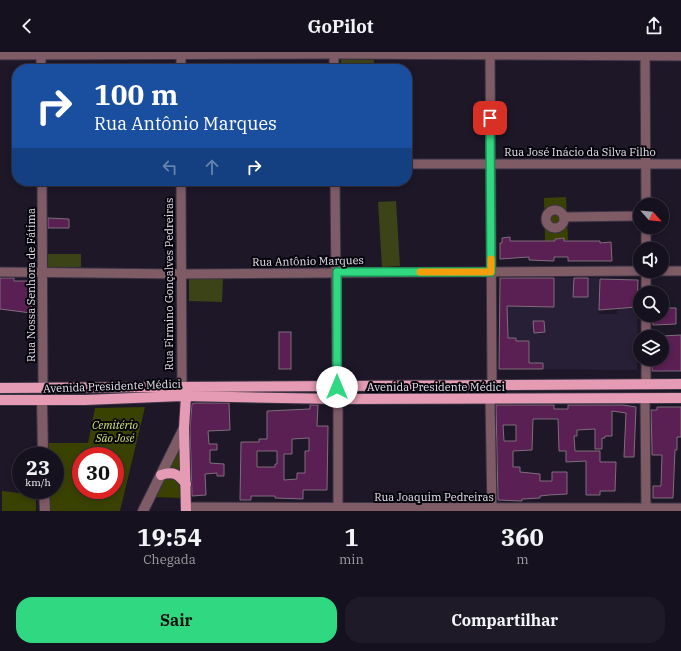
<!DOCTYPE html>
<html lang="pt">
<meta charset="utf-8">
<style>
:root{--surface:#16111e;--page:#1f1a27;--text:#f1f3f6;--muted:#9e9da4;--line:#35313c;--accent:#31d882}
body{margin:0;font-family:"IBM Plex Serif",serif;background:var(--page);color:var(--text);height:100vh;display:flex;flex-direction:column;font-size:15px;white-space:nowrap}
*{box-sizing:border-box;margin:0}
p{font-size:13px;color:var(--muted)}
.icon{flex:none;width:22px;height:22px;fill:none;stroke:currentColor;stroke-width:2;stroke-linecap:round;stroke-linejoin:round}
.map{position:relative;height:459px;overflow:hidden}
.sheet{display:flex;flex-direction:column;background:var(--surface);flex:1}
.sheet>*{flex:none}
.top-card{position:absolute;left:12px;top:12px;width:400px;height:122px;border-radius:16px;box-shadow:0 2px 6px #0003,0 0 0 1px var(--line);background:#1a4fa0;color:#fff;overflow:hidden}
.needle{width:26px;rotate:117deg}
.controls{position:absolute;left:633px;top:146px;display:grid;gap:8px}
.controls a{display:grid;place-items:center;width:36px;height:36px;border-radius:50%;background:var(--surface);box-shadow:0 2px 6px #0003,0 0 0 1px var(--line);font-size:20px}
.speed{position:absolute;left:12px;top:395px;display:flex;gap:8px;font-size:20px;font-weight:700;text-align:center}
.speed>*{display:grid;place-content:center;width:52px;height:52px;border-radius:50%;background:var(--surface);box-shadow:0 2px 6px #0003,0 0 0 1px var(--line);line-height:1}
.speed small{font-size:10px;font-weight:400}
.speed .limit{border:6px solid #d22;background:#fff;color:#111}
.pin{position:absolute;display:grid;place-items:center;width:34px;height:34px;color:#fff;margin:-17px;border-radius:8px;box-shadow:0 2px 6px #0006}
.me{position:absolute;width:44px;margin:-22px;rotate:0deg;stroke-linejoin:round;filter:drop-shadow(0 0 3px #0008)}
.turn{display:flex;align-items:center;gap:14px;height:84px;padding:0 16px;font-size:18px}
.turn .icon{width:52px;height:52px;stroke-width:2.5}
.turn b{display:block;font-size:28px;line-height:34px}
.lanes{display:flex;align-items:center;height:38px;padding:0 16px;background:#0003;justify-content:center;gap:20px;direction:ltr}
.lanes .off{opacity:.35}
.eta{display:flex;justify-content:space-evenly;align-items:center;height:68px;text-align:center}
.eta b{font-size:24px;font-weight:800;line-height:28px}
.cta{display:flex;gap:8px;margin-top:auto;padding:8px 16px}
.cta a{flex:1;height:46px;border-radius:16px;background:var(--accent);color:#111;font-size:16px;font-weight:800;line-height:46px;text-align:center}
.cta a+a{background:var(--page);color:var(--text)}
header{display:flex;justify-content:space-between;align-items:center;height:52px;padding:0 16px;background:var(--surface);font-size:18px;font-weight:800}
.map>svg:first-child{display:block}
</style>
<header><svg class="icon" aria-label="back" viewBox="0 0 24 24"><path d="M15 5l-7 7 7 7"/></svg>GoPilot<svg class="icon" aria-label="share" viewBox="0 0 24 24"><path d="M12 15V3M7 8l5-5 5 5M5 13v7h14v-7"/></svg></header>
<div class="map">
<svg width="681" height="459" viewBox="0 0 681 459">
<rect width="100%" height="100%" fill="#1d1728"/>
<path fill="#271f36" d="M500,226H599V262H617V228H638L637,318L499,317Z"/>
<g fill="#3a4202" fill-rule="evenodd">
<path d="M566,145L568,188L545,189L544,146Z"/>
<path d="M145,355L120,459H50V438H55V404H49V391H88L95,356ZM81,404H115V438H81Z"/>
<path d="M183,389L182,446L153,445Z"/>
<path d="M2,439L36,443V459H2Z"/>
</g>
<g fill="#3c4317">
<path d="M341,7L374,8V17H341Z"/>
<path d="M396,149L400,214L382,215L378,150Z"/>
<path d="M48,202H81V215L48,216Z"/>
<path d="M189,226L223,227L222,250L189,249Z"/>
</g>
<g fill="#5a1f53" stroke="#806d7c" fill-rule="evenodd">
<path d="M48,166L69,167V176H48Z"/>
<path d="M510,185V189H555V187L564,186V189H600V191L611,190L612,209H568V205H554V209L529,208V205L500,207V191H502V186Z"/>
<path d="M0,226H14V229H33L31,261L0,257Z"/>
<path d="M500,226H554V255L507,254L508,286H516V289H529V311H543V317H499Z"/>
<path d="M574,226H588V245H573Z"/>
<path d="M600,227L638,228L637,255L599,258Z"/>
<path d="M662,256H676V272L653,273V263H662Z"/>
<path d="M533,269H544L545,280L534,281Z"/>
<rect x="279" y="280" width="12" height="37"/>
<path d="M681,283V319H652V307H662V284Z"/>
<path d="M195,351H229L230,378L208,379L209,392H217V398H210V411L224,412V424H217V421L205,422L206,443L192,444L190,376L192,352Z"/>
<path d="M310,353H318L317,374H328L327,438H303V447L275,446V444H251V448H240L241,390H259V387H267V359L310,357ZM309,386V399H305V421H297V427L284,428V402H292V387ZM257,399H277V412H275V415H257Z"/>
<path d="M496,353H554V357H568V353H623L636,355L634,405H624L626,361L612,359V384H605V386H602V397H595V377L577,378V384H574L575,399H600V410H616L615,439H600V443H586V409L566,410V399H559L558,367H533L532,398L513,399V415H520V420L540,422V429H552V420H567V442L549,443L540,444V446L522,447V449L498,448ZM503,373H516V389H504Z"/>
<path d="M657,355H681V385H677V398H675L673,446H653V434H661L662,403H652V396L651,358H657Z"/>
</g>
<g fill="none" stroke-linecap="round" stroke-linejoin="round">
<g stroke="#393344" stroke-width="11">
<g id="minor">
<path d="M41,0V17"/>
<path d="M334,0V17"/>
<path d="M490,0L492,334"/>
<path d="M645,0L646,153"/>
<path d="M0,3L334,2L681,4"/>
<path d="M181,17V0"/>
<path d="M407,112H681"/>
<path d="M42,129L43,337"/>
<path d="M181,129L182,335"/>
<path d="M335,129L337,335"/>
<circle cx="555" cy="167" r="9"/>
<path d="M564,165L640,164"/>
<path d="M646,197V175"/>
<path d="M646,219V241"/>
<path d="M662,219H681"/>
<path d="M0,220L181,222L640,219"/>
<path d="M646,263V285"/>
<path d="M646,307V332"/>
<path d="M645,346L646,459"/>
<path d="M490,347L492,459"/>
<path d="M186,455L681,456"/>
<path d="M338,459V347"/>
</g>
</g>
<g stroke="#393344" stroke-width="12">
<g id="tertiary">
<path d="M42,349L43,404"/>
<path d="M44,438L45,459"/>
<path d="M143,459L184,376"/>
</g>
</g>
<g stroke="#393344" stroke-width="12">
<g id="primary">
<path d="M0,336L681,332"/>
<path d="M0,348H85L182,344L338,347L681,346"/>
<path d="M161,423C174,419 178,422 186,432"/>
<path d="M186,459L184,376L186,344"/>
</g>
</g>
<use href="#minor" stroke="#7f5b66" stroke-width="9"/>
<use href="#tertiary" stroke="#7f5b66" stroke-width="10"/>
<use href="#primary" stroke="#e59bb3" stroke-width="10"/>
</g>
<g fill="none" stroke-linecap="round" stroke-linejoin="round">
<g stroke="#208c54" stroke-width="10">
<path id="route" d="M337,335V220H491L490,66"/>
</g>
<use href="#route" stroke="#31d882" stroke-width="7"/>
<path stroke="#f59e0b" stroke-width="7" d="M420,220H491V207"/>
</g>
<g text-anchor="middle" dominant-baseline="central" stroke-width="4" stroke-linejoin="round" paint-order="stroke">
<g font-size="11" fill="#e5e2ee" stroke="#07050b">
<text x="580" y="100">Rua José Inácio da Silva Filho</text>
<text transform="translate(308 209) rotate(-1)">Rua Antônio Marques</text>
<text transform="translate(169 232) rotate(-90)">Rua Firmino Gonçalves Pedreiras</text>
<text transform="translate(31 233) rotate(-90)">Rua Nossa Senhora de Fátima</text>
<text transform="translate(112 334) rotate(-2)">Avenida Presidente Médici</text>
<text x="436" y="335">Avenida Presidente Médici</text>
<text x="434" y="445">Rua Joaquim Pedreiras</text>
</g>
<g font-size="11" font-style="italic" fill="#d2e776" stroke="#07050b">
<text x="115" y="373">Cemitério<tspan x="115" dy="13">São José</tspan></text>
</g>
</g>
</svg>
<div class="controls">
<a><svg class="needle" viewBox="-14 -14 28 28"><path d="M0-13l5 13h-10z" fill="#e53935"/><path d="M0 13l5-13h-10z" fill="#9e9da4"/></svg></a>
<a><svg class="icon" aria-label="sound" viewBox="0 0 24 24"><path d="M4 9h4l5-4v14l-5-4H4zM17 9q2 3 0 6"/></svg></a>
<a><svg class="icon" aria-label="search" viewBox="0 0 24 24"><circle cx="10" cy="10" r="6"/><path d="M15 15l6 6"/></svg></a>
<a><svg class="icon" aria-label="layers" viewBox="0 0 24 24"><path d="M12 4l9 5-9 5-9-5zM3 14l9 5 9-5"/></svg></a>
</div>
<div class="speed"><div>23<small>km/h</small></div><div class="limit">30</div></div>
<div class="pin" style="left:490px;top:66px;background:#d93025"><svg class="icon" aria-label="arrive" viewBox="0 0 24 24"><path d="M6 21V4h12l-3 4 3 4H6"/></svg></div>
<svg class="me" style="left:337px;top:335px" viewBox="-20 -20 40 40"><circle r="19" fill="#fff"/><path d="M0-13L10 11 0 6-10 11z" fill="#31d882"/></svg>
<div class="top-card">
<div class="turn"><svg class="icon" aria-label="right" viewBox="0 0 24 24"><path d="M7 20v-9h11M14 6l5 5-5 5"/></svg><div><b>100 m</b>Rua Antônio Marques</div></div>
<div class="lanes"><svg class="icon off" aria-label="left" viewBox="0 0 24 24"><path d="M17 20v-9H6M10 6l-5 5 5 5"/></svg><svg class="icon off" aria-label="ahead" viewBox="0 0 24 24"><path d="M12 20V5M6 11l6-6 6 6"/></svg><svg class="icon" aria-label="right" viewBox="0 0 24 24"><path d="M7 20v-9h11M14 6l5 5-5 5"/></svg></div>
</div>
</div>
<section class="sheet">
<div class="eta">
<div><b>19:54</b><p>Chegada</p></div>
<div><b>1</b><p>min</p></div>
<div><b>360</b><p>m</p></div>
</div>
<div class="cta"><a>Sair</a><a>Compartilhar</a></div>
</section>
